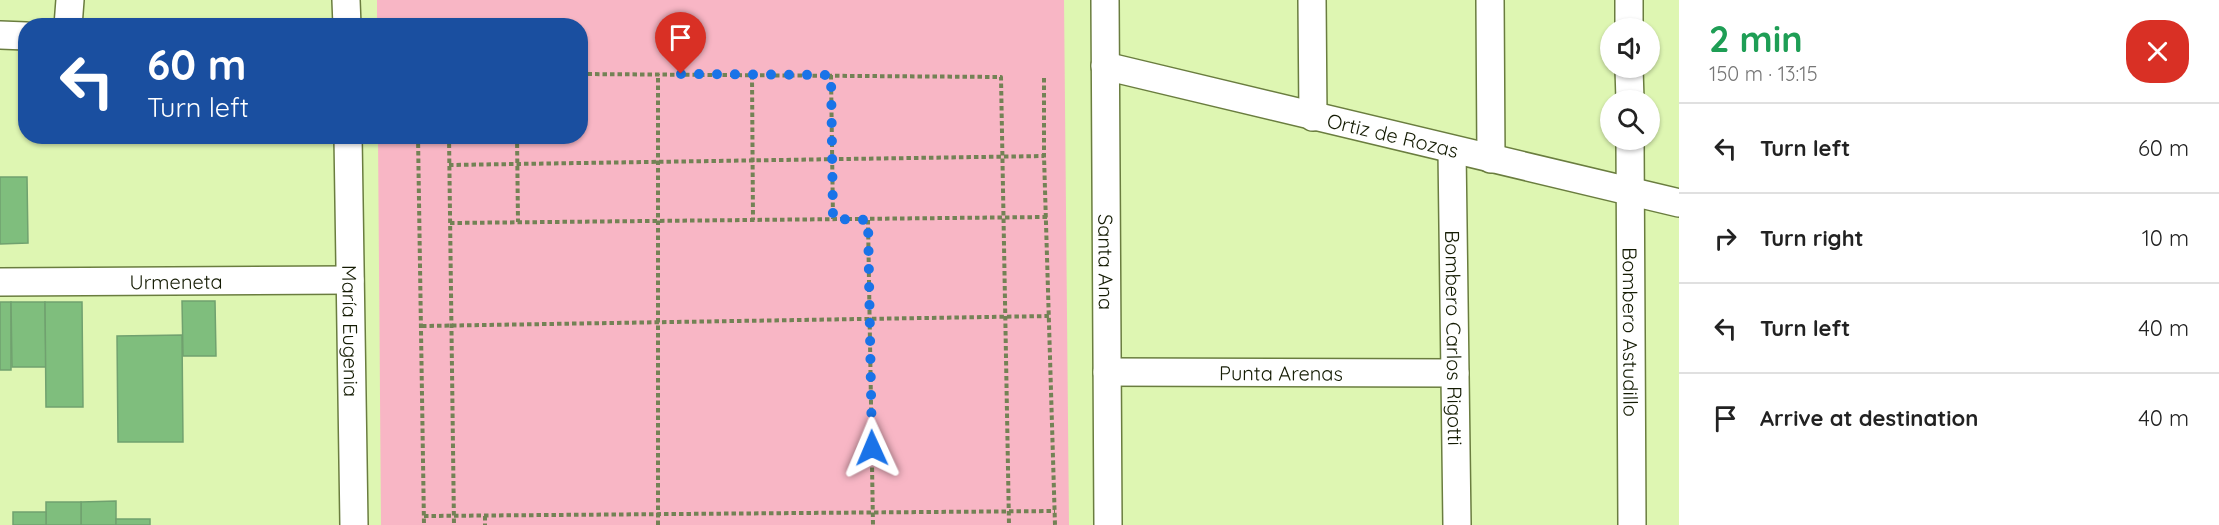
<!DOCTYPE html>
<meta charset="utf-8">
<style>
:root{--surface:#fff;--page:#f2f2f2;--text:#222;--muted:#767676;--line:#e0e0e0}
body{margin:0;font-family:Quicksand,sans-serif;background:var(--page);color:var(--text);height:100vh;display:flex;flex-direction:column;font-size:22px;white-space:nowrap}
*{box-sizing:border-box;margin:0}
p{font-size:20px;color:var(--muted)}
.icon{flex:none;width:33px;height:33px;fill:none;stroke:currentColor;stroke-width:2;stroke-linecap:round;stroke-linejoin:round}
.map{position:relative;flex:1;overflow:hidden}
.sheet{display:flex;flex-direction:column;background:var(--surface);width:540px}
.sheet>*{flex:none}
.top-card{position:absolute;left:18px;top:18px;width:570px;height:126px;border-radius:24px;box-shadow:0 2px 4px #0004;background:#1a4fa0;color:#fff;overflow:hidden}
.buttons{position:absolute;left:1600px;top:18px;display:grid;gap:12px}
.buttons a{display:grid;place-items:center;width:60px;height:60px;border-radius:50%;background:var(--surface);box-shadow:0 2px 4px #0004;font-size:30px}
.pin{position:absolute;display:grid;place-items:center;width:51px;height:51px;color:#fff;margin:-62px -26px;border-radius:50% 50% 50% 0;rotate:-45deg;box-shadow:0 0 6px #0007}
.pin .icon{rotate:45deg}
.me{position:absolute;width:66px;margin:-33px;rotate:359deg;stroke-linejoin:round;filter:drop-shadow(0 0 4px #0008)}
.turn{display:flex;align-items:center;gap:21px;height:126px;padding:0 30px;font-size:27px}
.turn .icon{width:78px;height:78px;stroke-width:2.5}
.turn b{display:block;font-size:42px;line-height:51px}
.round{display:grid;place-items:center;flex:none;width:63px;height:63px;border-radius:24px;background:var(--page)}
.summary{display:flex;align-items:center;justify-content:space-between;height:102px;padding:0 30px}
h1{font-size:36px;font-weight:700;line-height:45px;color:#1e9e55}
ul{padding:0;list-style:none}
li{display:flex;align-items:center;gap:18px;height:90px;padding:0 30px;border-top:2px solid var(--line)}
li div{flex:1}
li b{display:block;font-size:22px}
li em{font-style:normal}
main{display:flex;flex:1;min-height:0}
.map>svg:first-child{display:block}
</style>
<main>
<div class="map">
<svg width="1679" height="525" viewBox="0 0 1679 525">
<rect width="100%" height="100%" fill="#def6b2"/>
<path fill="#f8b6c5" d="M377,0H1064L1069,525H381L378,137L580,136V26L377,25Z"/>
<g fill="#7fbe7d" stroke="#70a16f" stroke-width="1.5">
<path d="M0,177H27L28,243L0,244Z"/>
<path d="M182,301H215L216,356H183Z"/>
<rect x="0" y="302" width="11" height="68"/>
<path d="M11,302H45L46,367H12Z"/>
<path d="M45,302H82L83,407H46Z"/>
<path d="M182,335L183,442H118L117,336Z"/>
<path d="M116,501V525H81V502Z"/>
<rect x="46" y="502" width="35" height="23"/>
<rect x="13" y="512" width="33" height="13"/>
<rect x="116" y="519" width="34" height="6"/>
</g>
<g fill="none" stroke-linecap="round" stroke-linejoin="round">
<g stroke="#6a7d3f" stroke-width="30">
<g id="minor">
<path d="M346,0L347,26"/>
<path id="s1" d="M1105,0L1108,525"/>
<path d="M1312,0L1313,117"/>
<path d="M1490,0L1491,159"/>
<path d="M1629,0V28"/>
<path d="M68,26L70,0"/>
<path d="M0,35L26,36"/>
<path id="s2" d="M1105,66L1679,203"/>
<path d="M1629,68L1630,100"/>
<path id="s3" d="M348,136L354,525"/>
<path id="s4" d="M1630,140L1632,525"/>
<path id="s5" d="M1452,150L1457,525"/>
<path id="s6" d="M0,282L350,280"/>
<path id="s7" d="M1107,372L1455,373"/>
</g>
</g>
<g stroke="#738255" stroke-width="4" stroke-dasharray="4.5 3" stroke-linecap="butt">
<path d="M580,74L1001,77L1009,525"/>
<path d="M752,75L753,220"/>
<path d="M831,75L833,219"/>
<path d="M1044,78V156L1055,525"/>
<path d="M418,136L424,525"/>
<path d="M449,136L454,525"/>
<path d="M517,136L518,222"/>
<path d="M449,165L1044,156"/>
<path d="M868,220L873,525"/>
<path d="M450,223L1047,217"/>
<path d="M422,326L1050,316"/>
<path d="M424,516L1055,511"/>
<path d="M485,516V525"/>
<path d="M658,525V74"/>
</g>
<use href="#minor" stroke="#fff" stroke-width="27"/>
</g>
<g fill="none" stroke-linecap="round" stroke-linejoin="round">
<path stroke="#1a73e8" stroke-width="10" stroke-dasharray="0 18" d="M681,74L831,75L833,219L868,220L872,448"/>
</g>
<g text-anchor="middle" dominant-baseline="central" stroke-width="4.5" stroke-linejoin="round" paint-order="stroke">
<g font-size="20" fill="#141b03" stroke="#fff">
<text stroke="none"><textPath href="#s2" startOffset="296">Ortiz de Rozas</textPath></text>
<text stroke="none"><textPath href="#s1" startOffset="262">Santa Ana</textPath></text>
<text stroke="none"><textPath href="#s6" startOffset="176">Urmeneta</textPath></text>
<text stroke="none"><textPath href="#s3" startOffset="195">María Eugenia</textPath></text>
<text stroke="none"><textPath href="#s4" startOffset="192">Bombero Astudillo</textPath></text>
<text stroke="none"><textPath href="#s5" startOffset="188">Bombero Carlos Rigotti</textPath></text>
<text stroke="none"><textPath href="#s7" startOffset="174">Punta Arenas</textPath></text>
</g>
</g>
</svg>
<div class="buttons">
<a><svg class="icon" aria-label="sound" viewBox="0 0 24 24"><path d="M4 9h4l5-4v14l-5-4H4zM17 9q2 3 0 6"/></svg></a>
<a><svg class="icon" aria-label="search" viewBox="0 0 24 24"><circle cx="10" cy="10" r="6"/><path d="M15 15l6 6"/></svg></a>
</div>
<div class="pin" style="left:681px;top:74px;background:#d93025"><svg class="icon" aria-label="arrive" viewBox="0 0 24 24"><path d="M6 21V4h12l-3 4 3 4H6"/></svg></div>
<svg class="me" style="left:872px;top:448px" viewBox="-20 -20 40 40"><path d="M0-17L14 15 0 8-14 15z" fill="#1a73e8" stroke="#fff" stroke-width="4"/></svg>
<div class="top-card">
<div class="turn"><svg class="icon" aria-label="left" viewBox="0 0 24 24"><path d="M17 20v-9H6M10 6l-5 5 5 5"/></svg><div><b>60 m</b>Turn left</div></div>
</div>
</div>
<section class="sheet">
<div class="summary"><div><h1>2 min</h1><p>150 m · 13:15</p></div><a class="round" style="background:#d93025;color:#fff"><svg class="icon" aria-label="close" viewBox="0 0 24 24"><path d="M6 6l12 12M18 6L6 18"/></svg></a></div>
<ul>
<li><svg class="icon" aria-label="left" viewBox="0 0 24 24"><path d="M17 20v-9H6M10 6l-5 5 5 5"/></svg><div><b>Turn left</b></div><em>60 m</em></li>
<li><svg class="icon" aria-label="right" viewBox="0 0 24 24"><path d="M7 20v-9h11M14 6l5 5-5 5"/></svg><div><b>Turn right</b></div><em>10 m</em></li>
<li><svg class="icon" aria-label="left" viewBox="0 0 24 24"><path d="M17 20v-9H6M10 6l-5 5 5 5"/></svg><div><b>Turn left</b></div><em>40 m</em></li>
<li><svg class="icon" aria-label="arrive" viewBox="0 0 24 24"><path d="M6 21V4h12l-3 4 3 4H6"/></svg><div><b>Arrive at destination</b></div><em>40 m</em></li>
</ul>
</section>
</main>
